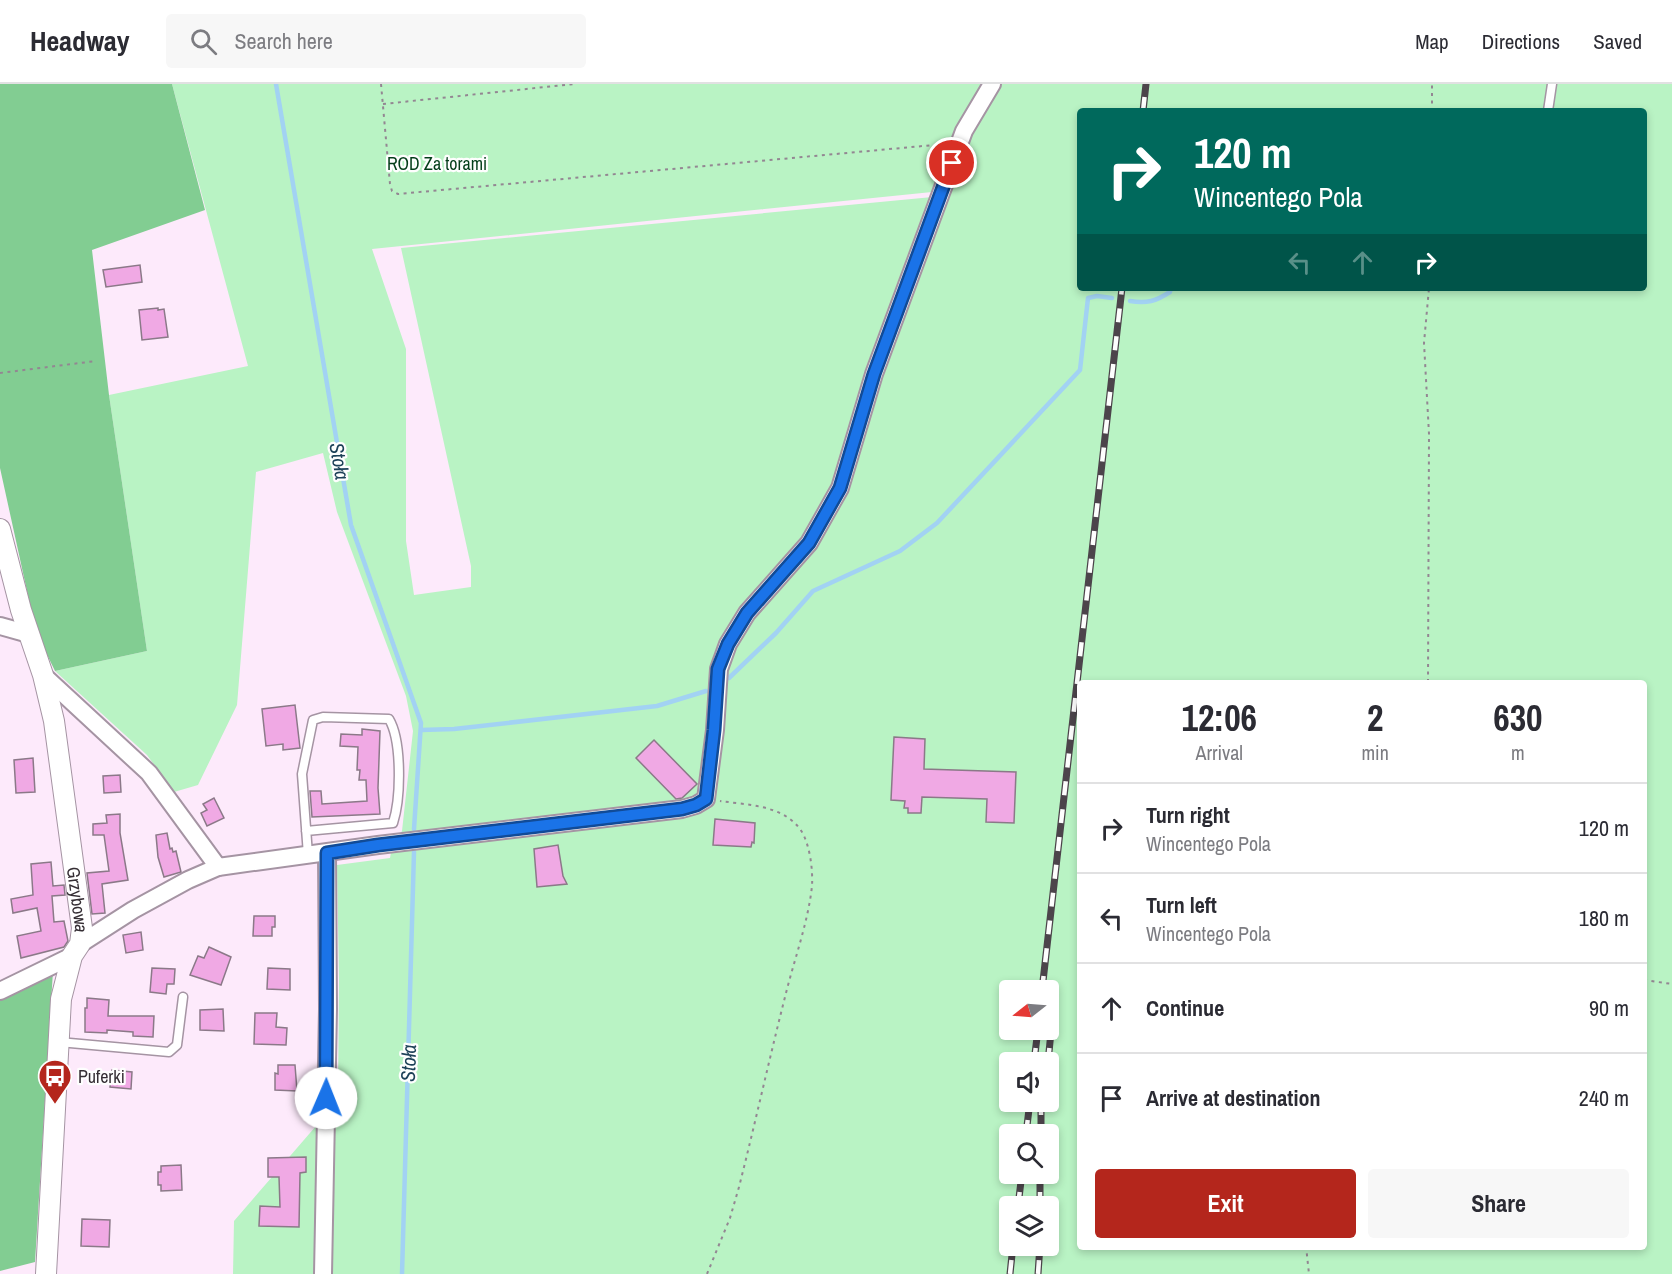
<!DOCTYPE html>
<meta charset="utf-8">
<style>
:root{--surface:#fff;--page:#f7f7f7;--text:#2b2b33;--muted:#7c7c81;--line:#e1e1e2;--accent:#b4261c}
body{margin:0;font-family:"Archivo Narrow",sans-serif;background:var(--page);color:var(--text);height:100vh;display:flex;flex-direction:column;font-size:22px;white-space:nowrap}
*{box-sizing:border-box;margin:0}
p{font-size:20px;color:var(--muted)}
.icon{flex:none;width:33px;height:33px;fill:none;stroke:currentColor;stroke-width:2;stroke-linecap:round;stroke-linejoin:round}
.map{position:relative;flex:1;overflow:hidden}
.side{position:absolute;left:1077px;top:596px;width:570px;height:570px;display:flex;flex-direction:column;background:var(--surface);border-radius:6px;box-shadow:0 3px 9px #0003}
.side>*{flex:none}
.guide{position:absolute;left:1077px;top:24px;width:570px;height:183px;border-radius:6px;box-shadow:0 3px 9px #0003;background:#00695c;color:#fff;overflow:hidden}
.needle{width:39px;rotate:253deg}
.tools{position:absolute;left:999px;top:896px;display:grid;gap:12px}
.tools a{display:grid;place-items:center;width:60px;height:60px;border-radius:6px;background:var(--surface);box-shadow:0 3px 9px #0003;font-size:30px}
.pin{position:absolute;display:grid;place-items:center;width:51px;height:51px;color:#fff;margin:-26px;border:3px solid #fff;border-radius:50%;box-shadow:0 2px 6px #0007}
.me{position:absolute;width:66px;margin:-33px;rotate:1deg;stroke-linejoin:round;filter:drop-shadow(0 0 4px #0008)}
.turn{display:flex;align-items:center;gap:21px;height:126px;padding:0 18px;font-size:27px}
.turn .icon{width:78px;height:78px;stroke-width:2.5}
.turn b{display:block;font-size:42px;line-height:51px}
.lanes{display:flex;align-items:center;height:57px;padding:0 18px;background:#0003;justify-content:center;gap:30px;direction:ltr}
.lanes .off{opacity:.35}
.eta{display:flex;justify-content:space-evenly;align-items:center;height:102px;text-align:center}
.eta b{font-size:36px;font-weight:800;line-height:42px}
.cta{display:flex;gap:12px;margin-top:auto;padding:12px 18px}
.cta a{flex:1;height:69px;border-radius:6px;background:var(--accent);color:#fff;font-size:24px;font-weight:800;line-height:69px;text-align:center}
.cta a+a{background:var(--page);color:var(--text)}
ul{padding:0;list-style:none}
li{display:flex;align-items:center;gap:18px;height:90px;padding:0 18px;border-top:2px solid var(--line)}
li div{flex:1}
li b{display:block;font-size:22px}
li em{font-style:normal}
header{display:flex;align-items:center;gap:36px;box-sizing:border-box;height:84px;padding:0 30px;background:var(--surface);border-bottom:2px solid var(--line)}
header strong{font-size:28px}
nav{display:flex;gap:33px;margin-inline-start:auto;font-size:21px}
.search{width:420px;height:54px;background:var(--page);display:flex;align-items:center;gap:15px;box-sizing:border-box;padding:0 21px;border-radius:6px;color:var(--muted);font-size:22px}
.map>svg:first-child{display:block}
</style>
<header>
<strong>Headway</strong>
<div class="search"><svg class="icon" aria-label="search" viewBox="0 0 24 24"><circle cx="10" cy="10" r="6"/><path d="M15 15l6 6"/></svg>Search here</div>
<nav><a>Map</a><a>Directions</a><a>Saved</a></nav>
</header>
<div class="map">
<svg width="1672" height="1190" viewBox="0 0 1672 1190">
<rect width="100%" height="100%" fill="#fdeafb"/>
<path fill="#b9f3c4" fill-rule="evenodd" d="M172,0H981L955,47L932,108L372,165L406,265V457L414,511L471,503V482L401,164L943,112L993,0H1672V1190H233L234,1137L335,1020L338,1008L339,897L337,781L390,774L392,763L402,747L413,647L406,612L337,428L323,369L256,388L237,621L198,701L174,708L147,671L55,587L147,567L109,311L248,282ZM1080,27H1644V204H1080ZM1080,598H1644V1162H1080ZM1010,906H1048V945H1010ZM1010,978H1048V1017H1010ZM1010,1050H1048V1089H1010ZM1010,1122H1048V1161H1010Z"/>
<g fill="#82cd92">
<path d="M0,0H172L205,126L92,166L109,311L147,567L55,587L36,548L0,384Z"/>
<path d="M53,887L35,1178L0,1187V912Z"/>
</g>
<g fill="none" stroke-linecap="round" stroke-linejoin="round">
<g stroke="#a2d2f3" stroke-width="4.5">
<path d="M276,0L351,441L421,639L414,745"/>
<path d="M1130,217C1147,220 1156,217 1170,208L1171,204"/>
<path d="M729,594L776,549L813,507L900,467L937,439L1080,286L1088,214L1097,212L1112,214"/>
<path d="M421,646L454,645L657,622L706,607"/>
<path d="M402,1190L414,768"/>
</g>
</g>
<g fill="#f0a9e4" stroke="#8b7988" stroke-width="1.5">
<path d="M140,181L142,198L106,203L103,186Z"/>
<path d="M158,224V226L164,225L168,253L142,256L139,226Z"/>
<path d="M295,621L300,664L283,666V660L266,662L262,625Z"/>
<path d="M362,645L380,647L378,704L380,730L312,733L310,707H321L322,720L367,717L366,696H359L360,686H357L358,663L340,662L341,650L362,651Z"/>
<path d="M894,653L925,655L924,685L1016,688L1014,739L986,738L987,715L922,713L921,729H908V724H904L905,717L891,716Z"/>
<path d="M654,656L697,700L682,714L676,715L636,674Z"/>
<path d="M33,674L35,708L16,709L14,676Z"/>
<path d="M120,691L121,708L104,709L103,692Z"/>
<path d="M214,714L224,734L207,742L201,729L207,726L203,720Z"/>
<path d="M120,730V749L128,796L102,800L105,829L92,830L87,789L109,787L104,751H93V740L107,739L106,731Z"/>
<path d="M715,735L755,739L754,759L752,758L751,763L713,761Z"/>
<path d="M167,749L170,765L172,764L173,768L176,767L181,788L164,793L158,773L156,751Z"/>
<path d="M558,761L563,792L567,800L537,803L534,765Z"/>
<path d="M51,778L53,802L64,801L65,811L52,812L54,838L64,837L68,857L64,863L21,874L17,852L41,847L37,824L13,829L11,815L33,811L31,780Z"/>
<path d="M254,832H275V843H272V852H253Z"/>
<path d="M141,848L143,866L126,869L123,851Z"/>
<path d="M209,863L231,873L221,901L190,891L198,872L204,874Z"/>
<path d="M152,884L175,885L174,900H167L166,910L150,908Z"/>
<path d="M268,884L290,885V906L267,905Z"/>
<path d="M87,914L109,916L108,932H154L153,953L133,952V948L107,946V949L85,948V924H87Z"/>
<path d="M223,925L224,947L200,946V926Z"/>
<path d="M255,929H277L276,943L287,944L286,961L254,960Z"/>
<path d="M278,981H295L297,1007L275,1006V989L278,990Z"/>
<path d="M112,986L132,988L131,1005L110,1003Z"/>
<path d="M306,1073V1088L300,1089L299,1143L259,1142L260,1122L280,1123L279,1093H268V1074Z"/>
<path d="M181,1081L182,1106L161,1107V1101H158V1088H161V1082Z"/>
<path d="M82,1135L110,1136L109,1163L81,1162Z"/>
</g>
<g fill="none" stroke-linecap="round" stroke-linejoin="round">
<g stroke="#a594a3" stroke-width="11">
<g id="service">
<path d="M1548,27L1552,0"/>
<path d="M306,747L393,739C401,714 402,657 389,635L323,633L313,636L302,690L308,771"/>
<path d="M59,958L169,968L177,961L183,913"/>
</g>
</g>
<g stroke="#a594a3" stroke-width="20">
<g id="minor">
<path d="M0,542L29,550"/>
<path d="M43,591L149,689L218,783"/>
<path d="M80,860L133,826L188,796L218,783L378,761L682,725L696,721L706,715L715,646L719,585L728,560L747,529L809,459L840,404L874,290L964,47L992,0"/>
<path d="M0,907L72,872"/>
<path d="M323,1190L328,925L327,769"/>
</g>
</g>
<g stroke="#a594a3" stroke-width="22">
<g id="tertiary">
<path id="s1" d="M0,445L21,526L43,591L54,637L82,844L80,860L72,872L61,915L46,1190"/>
</g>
</g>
<g stroke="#938692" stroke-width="2" stroke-dasharray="3 4.5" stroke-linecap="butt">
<path d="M381,0L390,100L392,107L398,110L945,60"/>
<path d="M383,20L574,0"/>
<path d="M1432,27V0"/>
<path d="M0,289L96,277"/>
<path d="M1428,598L1429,350L1424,259L1429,204"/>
<path d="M1644,896L1672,900"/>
<path d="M1306,1162L1309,1190"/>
<path d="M707,1190L730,1134L739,1103C755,1040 769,976 785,913C794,876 808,839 812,802C813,786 810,762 802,748C785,721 748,721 720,717"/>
</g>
<use href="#service" stroke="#fff" stroke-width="8"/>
<use href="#minor" stroke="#fff" stroke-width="16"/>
<use href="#tertiary" stroke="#fff" stroke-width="20"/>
<g stroke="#4c444b" stroke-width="7">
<g id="rail">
<path d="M1143,27L1146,0"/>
<path d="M1042,906L1122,204"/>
<path d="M1034,978L1038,945"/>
<path d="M1048,978L1054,918"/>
<path d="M1041,1017V1050"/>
<path d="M1026,1050L1030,1017"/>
<path d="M1018,1122L1022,1089"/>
<path d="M1040,1122V1089"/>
<path d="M1010,1190L1013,1161"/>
<path d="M1038,1190L1040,1161"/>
</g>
</g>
<use href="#rail" stroke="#fefefe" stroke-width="4.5" stroke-dasharray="14" stroke-linecap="butt"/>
</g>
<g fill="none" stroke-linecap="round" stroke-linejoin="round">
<g stroke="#114b97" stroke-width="15">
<path id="route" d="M326,1014L327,769L378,761L682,725L696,721L706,715L714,646L718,585L728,560L747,529L809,459L840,404L874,290L952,79"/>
</g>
<use href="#route" stroke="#1a73e8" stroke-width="10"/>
</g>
<defs>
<g id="bus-pin" transform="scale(1.725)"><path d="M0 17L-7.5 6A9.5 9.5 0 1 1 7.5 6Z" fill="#b4261c" stroke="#fefefe"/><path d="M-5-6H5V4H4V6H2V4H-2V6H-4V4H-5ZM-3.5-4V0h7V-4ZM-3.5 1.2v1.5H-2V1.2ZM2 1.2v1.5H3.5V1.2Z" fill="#fff"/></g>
</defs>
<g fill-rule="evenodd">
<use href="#bus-pin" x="55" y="992"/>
</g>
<g text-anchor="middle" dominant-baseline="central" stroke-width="4.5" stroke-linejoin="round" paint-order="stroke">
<g font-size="18" fill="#033e19" stroke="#fefefe">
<text x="437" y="79">ROD Za torami</text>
</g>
<g font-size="18" fill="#352e34" stroke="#fefefe">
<text stroke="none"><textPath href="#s1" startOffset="380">Grzybowa</textPath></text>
</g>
<g font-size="18" fill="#352e34" stroke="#fefefe" text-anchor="start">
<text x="78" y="992">Puferki</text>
</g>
<g font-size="20" font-style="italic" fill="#1d4158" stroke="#fefefe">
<text transform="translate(340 377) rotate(80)">Stoła</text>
<text transform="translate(408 979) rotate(-88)">Stoła</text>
</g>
</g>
</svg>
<div class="tools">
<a><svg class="needle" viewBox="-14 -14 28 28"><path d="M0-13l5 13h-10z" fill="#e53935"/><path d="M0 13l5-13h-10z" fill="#7c7c81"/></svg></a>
<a><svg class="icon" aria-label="sound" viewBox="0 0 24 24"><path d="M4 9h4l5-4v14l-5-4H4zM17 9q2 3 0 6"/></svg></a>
<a><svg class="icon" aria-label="search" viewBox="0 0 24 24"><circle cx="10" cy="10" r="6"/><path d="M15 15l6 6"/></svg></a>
<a><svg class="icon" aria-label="layers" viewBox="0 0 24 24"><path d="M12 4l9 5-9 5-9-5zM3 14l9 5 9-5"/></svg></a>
</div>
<div class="pin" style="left:952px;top:79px;background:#d93025"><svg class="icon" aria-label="arrive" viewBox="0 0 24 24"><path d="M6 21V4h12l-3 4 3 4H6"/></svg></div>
<svg class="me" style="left:326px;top:1014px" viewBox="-20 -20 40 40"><circle r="19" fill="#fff"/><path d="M0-13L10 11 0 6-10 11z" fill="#1a73e8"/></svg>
<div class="guide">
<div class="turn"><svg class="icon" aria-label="right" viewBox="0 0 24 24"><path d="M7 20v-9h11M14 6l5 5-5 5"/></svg><div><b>120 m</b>Wincentego Pola</div></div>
<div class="lanes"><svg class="icon off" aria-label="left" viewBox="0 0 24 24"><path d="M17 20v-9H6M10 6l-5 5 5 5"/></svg><svg class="icon off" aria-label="ahead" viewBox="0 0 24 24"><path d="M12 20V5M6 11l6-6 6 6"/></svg><svg class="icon" aria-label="right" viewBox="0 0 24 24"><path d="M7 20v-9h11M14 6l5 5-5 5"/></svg></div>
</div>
<section class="side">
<div class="eta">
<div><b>12:06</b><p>Arrival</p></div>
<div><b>2</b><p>min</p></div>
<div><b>630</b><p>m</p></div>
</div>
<ul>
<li><svg class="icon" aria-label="right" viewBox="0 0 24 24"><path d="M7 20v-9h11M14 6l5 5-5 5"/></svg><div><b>Turn right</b><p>Wincentego Pola</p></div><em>120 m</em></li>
<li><svg class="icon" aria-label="left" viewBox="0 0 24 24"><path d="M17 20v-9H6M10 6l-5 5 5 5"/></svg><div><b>Turn left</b><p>Wincentego Pola</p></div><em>180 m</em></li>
<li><svg class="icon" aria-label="ahead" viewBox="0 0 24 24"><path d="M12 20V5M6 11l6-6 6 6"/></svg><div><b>Continue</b></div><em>90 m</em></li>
<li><svg class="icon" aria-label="arrive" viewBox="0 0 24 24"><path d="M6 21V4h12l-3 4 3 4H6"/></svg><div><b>Arrive at destination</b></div><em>240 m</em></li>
</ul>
<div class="cta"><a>Exit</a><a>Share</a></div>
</section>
</div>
